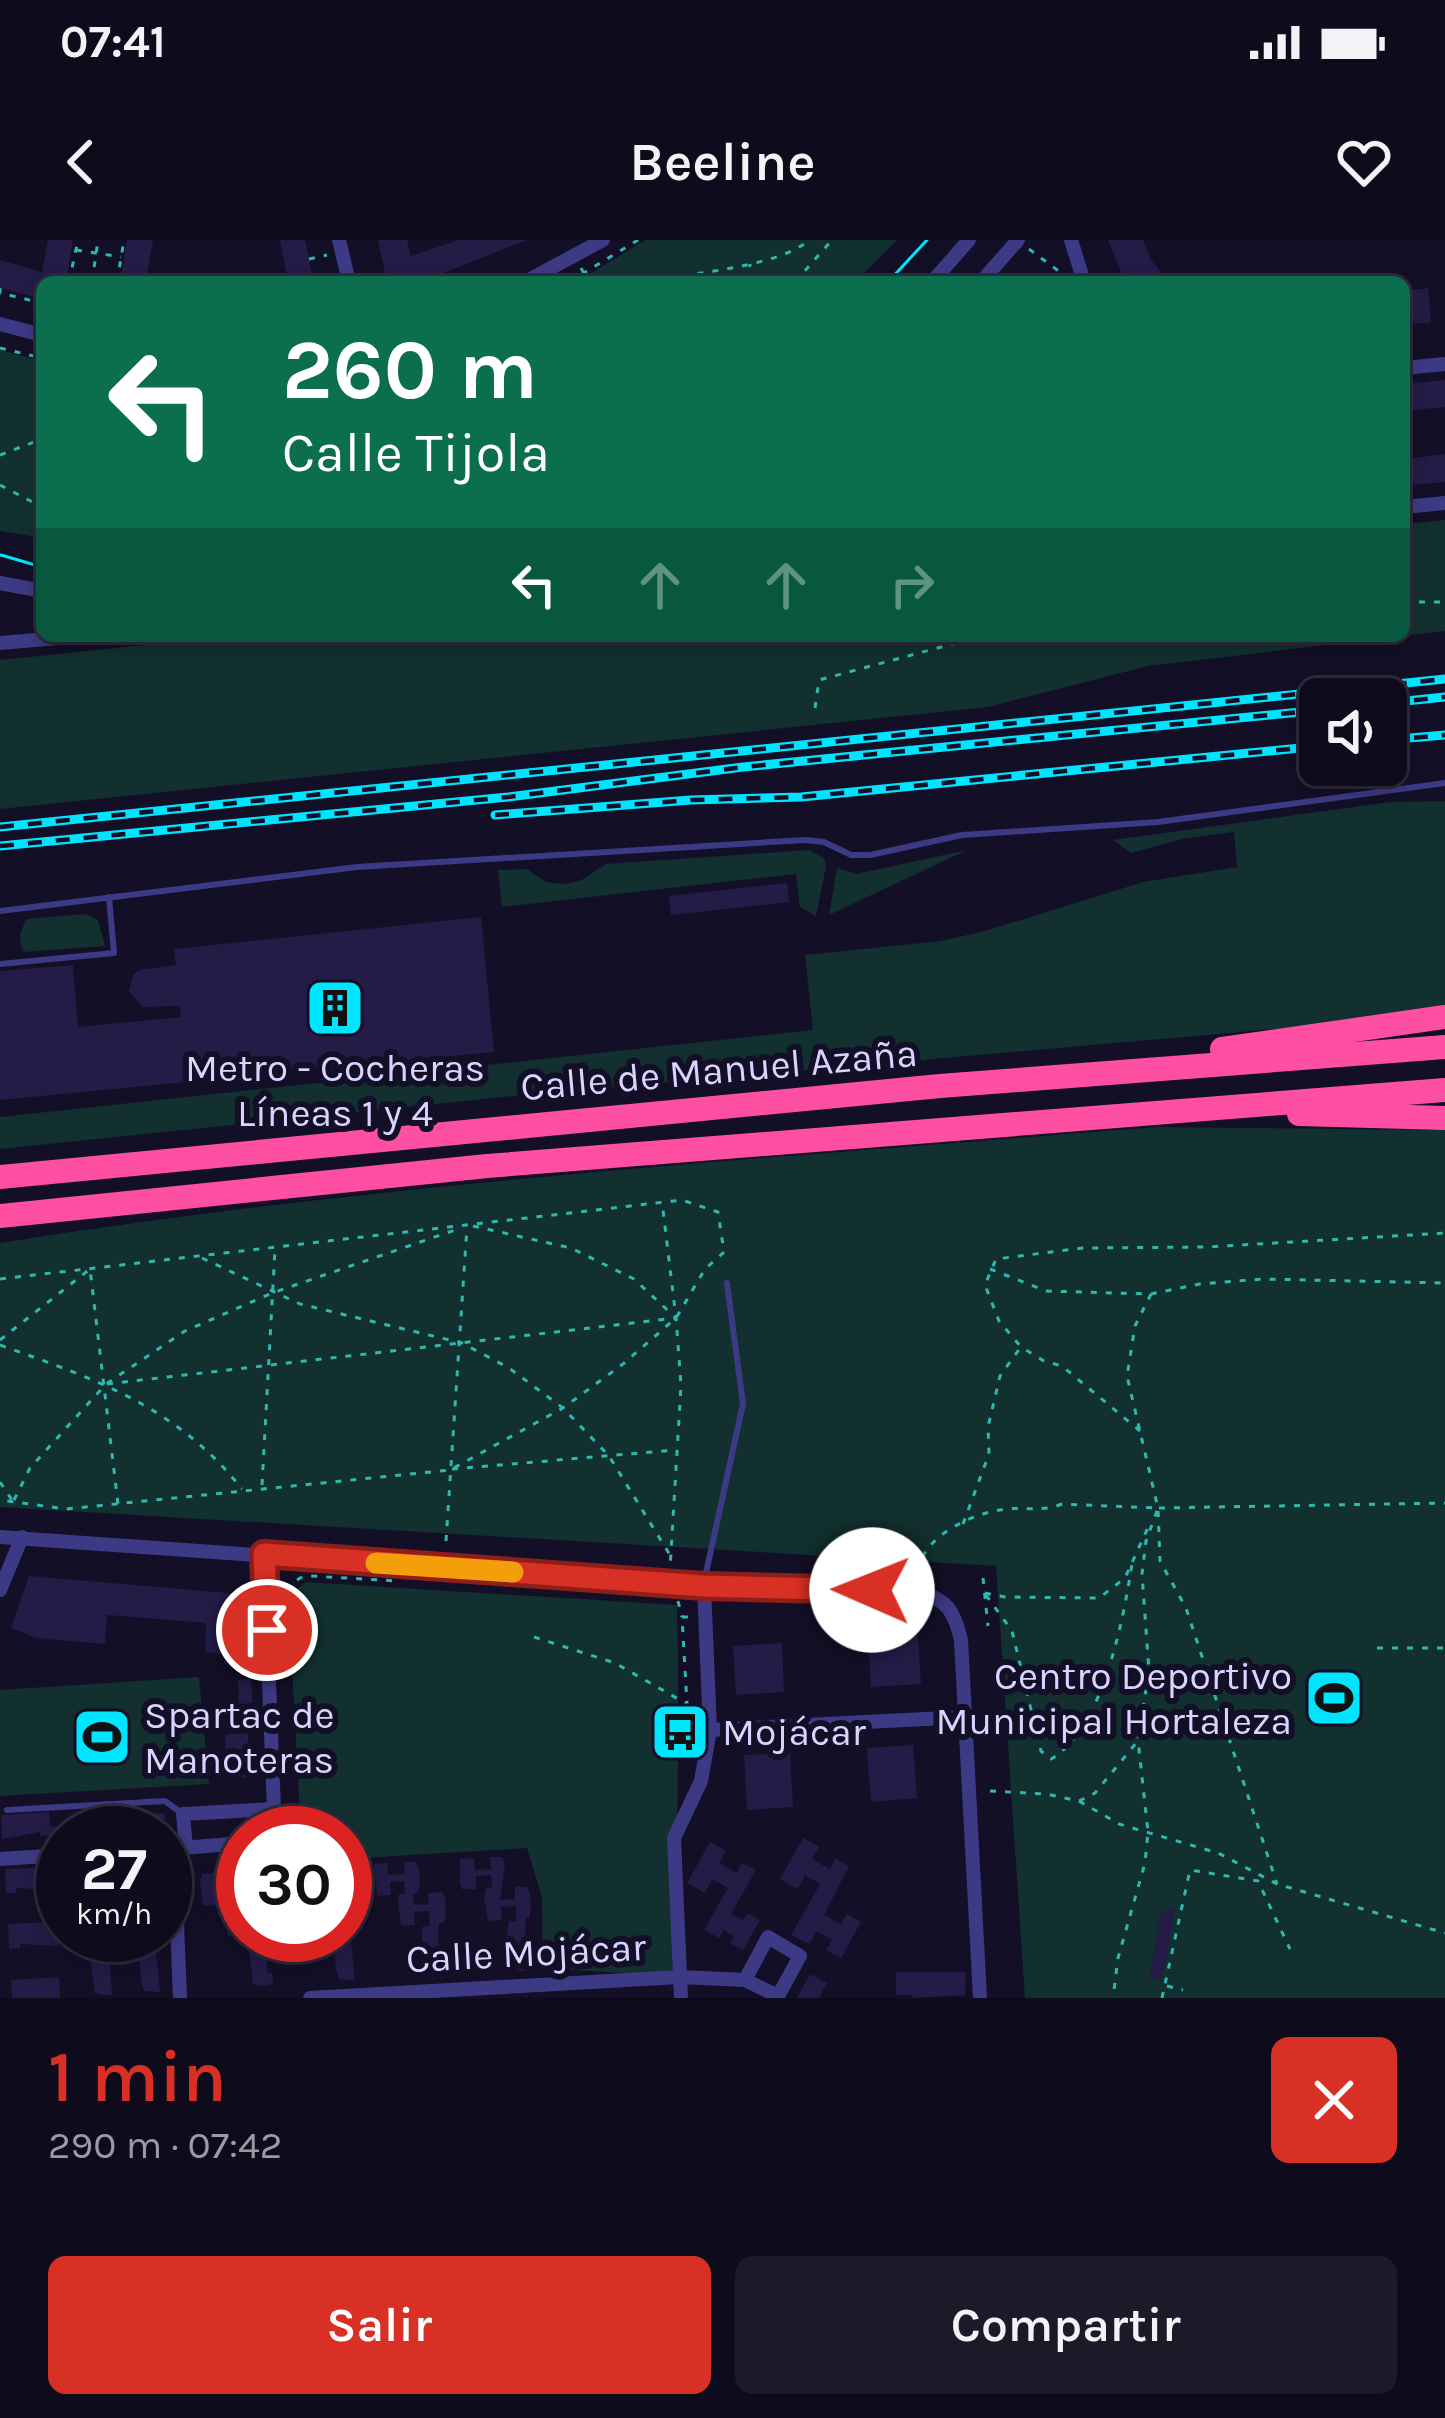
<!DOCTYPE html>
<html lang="es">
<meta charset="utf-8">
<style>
:root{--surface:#0e0b1c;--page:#1c1929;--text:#f1f3f6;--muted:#9b9ba3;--line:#2e2b3b;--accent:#d93025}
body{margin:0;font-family:Karla,sans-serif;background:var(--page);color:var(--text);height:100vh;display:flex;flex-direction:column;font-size:45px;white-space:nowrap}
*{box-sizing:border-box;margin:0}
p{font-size:39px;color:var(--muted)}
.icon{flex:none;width:66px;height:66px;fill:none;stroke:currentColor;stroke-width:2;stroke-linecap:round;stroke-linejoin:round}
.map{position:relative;height:1758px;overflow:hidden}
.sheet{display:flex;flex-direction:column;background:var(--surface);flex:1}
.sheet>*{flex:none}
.guide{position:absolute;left:36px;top:36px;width:1374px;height:366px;border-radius:18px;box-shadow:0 6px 18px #0003,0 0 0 3px var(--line);background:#0b6e4f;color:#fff;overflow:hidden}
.fabs{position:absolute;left:1299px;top:438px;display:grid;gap:24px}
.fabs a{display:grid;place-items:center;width:108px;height:108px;border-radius:18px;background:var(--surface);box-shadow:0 6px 18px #0003,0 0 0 3px var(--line);font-size:60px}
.speed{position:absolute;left:36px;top:1566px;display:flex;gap:24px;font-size:60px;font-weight:700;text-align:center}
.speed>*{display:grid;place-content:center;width:156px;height:156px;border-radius:50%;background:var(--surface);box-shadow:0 6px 18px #0003,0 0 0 3px var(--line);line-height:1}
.speed small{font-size:30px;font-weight:400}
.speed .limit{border:18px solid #d22;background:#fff;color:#111}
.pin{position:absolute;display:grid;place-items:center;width:102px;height:102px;color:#fff;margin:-51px;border:6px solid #fff;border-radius:50%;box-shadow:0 3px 12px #0007}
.me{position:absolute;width:132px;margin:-66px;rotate:271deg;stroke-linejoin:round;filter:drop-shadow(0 0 9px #0008)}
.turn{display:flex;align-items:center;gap:42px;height:252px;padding:0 48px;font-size:54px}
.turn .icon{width:156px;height:156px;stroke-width:2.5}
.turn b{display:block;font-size:84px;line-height:102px}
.lanes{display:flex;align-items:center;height:114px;padding:0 48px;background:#0003;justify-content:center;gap:60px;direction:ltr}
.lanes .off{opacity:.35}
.round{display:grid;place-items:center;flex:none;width:126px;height:126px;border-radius:18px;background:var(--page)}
.overview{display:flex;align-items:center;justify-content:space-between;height:204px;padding:0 48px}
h1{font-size:72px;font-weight:600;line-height:90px;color:var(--accent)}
.cta{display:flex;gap:24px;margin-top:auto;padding:24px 48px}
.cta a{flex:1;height:138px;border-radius:18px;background:var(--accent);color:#fff;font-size:48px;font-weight:600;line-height:138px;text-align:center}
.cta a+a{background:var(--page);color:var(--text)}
.status{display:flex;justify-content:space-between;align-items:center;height:84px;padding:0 60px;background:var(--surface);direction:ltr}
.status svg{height:33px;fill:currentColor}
header{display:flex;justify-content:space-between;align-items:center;height:156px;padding:0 48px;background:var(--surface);font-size:54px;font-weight:600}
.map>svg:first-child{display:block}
</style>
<div class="status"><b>07:41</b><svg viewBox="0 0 49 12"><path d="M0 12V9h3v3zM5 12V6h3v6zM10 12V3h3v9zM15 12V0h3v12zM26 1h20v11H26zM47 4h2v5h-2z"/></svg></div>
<header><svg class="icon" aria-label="back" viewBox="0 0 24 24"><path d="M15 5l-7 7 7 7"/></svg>Beeline<svg class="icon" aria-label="heart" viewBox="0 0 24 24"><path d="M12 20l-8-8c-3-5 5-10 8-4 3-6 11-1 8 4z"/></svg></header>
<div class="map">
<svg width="1445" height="1758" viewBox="0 0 1445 1758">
<rect width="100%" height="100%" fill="#130f26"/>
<g fill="#12302f">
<path d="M645,0H897L855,42H577Z"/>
<path d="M0,110L42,121V298L0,291Z"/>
<path d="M1445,280V391L1148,426L988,467L0,569V420L231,396H1404V284Z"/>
<path d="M1445,561V767L1333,784L522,855L0,909V877L813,790L805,715L941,701L985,691L1143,642L1237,627L1234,592L1182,599L1131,613L1113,600L1390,562Z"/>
<path d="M809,610L824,618L826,626L816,676L800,667L796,634L502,667L498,630L527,629L546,642L563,644L580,641L606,624Z"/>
<path d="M967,610L829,675L837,628L856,634Z"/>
<path d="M86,674L98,680L105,706L24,712C17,699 20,692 27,679Z"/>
<path d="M1157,887L1445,890V1758H1025L996,1326L0,1267V1003C383,942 771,918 1157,887Z"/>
<path d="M305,1342L677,1365C680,1489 675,1613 679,1737L543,1728L542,1657L527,1608L345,1619V1593H301L288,1357Z"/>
<path d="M199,1437L209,1544L0,1556V1450Z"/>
</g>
<g fill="#241b47">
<path d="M48,0H73L66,42H42V59L0,48V20L42,32Z"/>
<path d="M127,0H153L146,42H120Z"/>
<path d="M280,0H305L314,42H288Z"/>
<path d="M378,0H407L411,16L458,0H527L421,42H387Z"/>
<path d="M1108,0H1143L1151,20L1170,42H1125Z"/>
<path d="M1428,48L1431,82L1404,85V51Z"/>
<path d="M1445,140V167L1404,171V144Z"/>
<path d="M1445,214V242L1404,246V219Z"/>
<path d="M787,643L789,662L671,675L669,656Z"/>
<path d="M481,677L494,812L0,860V731L73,725L78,787L181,777L180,766L142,767L129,751L133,735L139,730L176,725L174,709Z"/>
<path d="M29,1336L240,1354L236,1415L205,1412L206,1383L107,1375L105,1404L36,1398L11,1388Z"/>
<path d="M918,1395L921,1444L871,1447L868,1397Z"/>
<path d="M782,1403L784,1452L736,1455L733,1406Z"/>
<path d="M251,1439L253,1472H239L238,1440Z"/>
<path d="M248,1493L250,1537L227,1538L225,1494Z"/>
<path d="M913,1505L917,1558L871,1562L867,1508Z"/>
<path d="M790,1513L793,1567L747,1570L744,1515Z"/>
<path d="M49,1572L50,1587L105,1583V1592L63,1593V1602L53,1603V1595L40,1596V1592L2,1599L1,1575Z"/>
<path d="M165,1573L163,1590L153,1593L117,1592L113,1585V1575Z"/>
<path d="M803,1598L819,1607L812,1619L830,1629L835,1619L849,1626L824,1675L841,1684L847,1674L861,1682L841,1718L826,1710L832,1700L817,1691L809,1704L791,1695L820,1644L805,1635L798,1649L780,1639Z"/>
<path d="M710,1602L726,1611L719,1623L737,1633L742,1623L756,1630L731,1674L743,1680L747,1673L760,1680L743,1710L730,1703L734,1696L724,1690L719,1698L704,1690L728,1648L712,1639L705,1653L687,1643Z"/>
<path d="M490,1617H502L505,1623L500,1660L515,1659V1647H527L530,1654L531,1671L529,1678H526L525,1692L529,1731L512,1730L508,1719L507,1692L509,1681H516V1666L501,1667L502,1680L488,1681L484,1656L486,1648H492L491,1635L476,1636V1649H462L460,1644V1619L474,1618L475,1630L491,1629Z"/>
<path d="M404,1622H416L419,1629L420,1645L418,1653L413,1654L414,1665L429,1664L428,1653L442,1652L445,1658L446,1675L444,1683H439L438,1696L442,1735L425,1734L422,1724V1687L430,1686L429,1671L414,1672L415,1685L401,1686L398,1662L399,1654H405L404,1641L390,1642L391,1655L377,1656L374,1624L387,1623L388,1635L405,1634Z"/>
<path d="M54,1627L55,1650L16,1648V1653H6L5,1629Z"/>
<path d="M242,1632V1695L228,1696L225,1672L226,1664H232L231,1651L216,1652L217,1665L203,1666L200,1641L202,1634L214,1633L215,1645L231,1644L230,1633Z"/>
<path d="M345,1657H354L356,1664V1689H353L351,1701L355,1741L339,1739L336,1729L334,1703L337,1695H345Z"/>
<path d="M1167,1668L1175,1670L1162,1740L1149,1738L1161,1673L1165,1674Z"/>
<path d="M57,1682L59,1706L20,1704V1708L9,1709L8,1684Z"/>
<path d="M146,1695H160L156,1714L160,1752L144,1751L141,1741L139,1715L141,1704H147Z"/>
<path d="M267,1695V1733H272L273,1744L260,1746L253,1744L249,1708L250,1697Z"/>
<path d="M109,1703L112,1755H103L95,1753L90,1717L92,1706Z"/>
<path d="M896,1732H966L965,1755L911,1758L912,1755H896Z"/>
<path d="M810,1734L827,1743L819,1758H797Z"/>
<path d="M59,1737L60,1758H12L11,1740Z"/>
</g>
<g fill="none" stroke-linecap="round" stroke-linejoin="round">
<g stroke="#2fb8b0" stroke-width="3" stroke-dasharray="6 9" stroke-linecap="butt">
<path d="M1029,9L1068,38"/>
<path d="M76,10L121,17"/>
<path d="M309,19L327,15"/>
<path d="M581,28L589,42"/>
<path d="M69,42L78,0"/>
<path d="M92,42L98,0"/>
<path d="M117,42L124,0"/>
<path d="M569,42L638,0"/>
<path d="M623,42C666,37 778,29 809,0"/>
<path d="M749,42L750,24"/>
<path d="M795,42L832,0"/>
<path d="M1046,42L1055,31"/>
<path d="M0,48V53L42,63"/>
<path d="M0,108L42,118"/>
<path d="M0,215L42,199"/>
<path d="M0,245L42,267"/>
<path d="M1404,362H1445"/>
<path d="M815,468L819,440L956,403L1144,396"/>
<path d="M473,986L571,1008L634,1039L676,1078L662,962"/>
<path d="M202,1018L300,1064L462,1103L509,1128L563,1168L609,1216L670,1315"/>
<path d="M990,1029L1046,1051L1151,1054L1200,1044L1263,1039L1445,1043"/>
<path d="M0,1039L682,960L718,972L724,1012L705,1029L676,1078L623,1124L563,1168L450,1230L66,1269L0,1260"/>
<path d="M1151,1054L1135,1086L1127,1136L1158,1268L1160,1321L1186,1368L1277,1644"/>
<path d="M0,1100L90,1029L118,1264"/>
<path d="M0,1105C97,1140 176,1166 242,1249"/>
<path d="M107,1144L676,1078L681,1145L670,1329"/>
<path d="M1140,1191L1062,1126L1044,1121L1021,1107L999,1081L985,1045L996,1019L1083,1008L1207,1007L1445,993"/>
<path d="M452,1229L676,1210"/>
<path d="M0,1242L12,1260"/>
<path d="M262,1245L275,1009"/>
<path d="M14,1260L30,1228L106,1144L185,1091L272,1053L458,989"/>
<path d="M1159,1268L1445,1263"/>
<path d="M963,1284L989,1214L988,1187L1000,1136L1020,1108"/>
<path d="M446,1301L467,987"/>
<path d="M918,1331C923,1296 972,1273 1006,1269C1026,1267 1043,1272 1062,1264L1158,1268L1146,1301L1142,1334L1149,1431L1138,1500L1148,1592L1145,1623L1118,1718L1113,1758"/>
<path d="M983,1338L988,1386"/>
<path d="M285,1349L300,1338L311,1336L398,1341"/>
<path d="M985,1353L1005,1357L1099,1358L1125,1338L1151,1281"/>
<path d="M986,1355L1012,1391L1041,1511L1051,1519C1103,1489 1123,1381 1132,1324"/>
<path d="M678,1361L682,1377"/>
<path d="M534,1397L615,1423L687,1464L682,1377H689"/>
<path d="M1377,1408H1445"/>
<path d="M990,1551L1046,1554L1079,1561L1119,1584L1218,1613L1277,1644L1445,1693"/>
<path d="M1079,1561L1095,1553L1137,1502"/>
<path d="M1167,1746L1183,1750"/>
<path d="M1162,1758L1190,1630L1258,1641L1290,1709"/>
</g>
<g stroke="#3d3a85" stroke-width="6">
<path d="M0,671L357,627L805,600L824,602L851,615H870L962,595L1158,582L1445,543"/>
<path d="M0,724L114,713L109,657"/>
<path d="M704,1342L743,1164L727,1043"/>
<path d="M107,1564L108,1593"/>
<path d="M7,1570L165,1561L183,1574"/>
<path d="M75,1695L76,1702"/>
</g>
<g stroke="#3d3a85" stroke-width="14">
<path d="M339,0L349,42"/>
<path d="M1071,0L1084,42"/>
<path d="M525,42L603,0"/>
<path d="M932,42L969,0"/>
<path d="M981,42L1018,0"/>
<path d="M0,84L42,95"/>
<path d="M1404,128L1445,124"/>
<path d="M1404,267L1445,263"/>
<path d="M0,343L42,351"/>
<path d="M0,403L81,396"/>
<path d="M0,1297L669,1344L918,1351C947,1360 954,1370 961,1400L980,1758"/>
<path d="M264,1314L274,1569"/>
<path d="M0,1350L22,1297"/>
<path d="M710,1490L965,1477"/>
<path d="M182,1608L243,1603"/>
<path d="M186,1608L183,1574L274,1569L275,1593"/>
<path d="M174,1609L180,1758"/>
<path d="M0,1619L63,1615"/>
<path d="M310,1758L679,1737L745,1740L778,1756L800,1716L768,1697L745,1740"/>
<path d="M681,1758L674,1598L701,1541L710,1490L704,1346"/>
</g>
<g stroke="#ff4fa3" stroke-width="24">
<path d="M1222,809L1445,777"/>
<path d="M1299,874L1445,878"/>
<path d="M0,937L940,846L1445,807"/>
<path d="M0,976L487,926L1445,850"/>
</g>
<g stroke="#00e5ff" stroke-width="3">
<path d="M888,42L927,0"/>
<path d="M1,315L42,327"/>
</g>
<g stroke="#00e5ff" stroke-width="9">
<g id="rail">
<path d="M1386,463L1445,457"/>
<path d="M1386,500L1445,495"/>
<path d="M495,575L691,560L801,557L1320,506"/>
<path d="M0,587L1445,439"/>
<path d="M0,606L508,557L743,527L1320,470"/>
</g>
</g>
<use href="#rail" stroke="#130f26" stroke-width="4.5" stroke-dasharray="14" stroke-linecap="butt"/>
</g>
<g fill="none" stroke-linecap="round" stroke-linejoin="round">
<g stroke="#8d1f18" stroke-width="30">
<path id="route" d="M267,1390L264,1314L704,1346L872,1350"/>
</g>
<use href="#route" stroke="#d93025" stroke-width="21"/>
<path stroke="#f59e0b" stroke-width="21" d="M376,1323L513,1332"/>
</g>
<defs>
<g id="building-square" transform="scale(3)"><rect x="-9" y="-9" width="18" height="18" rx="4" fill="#00e5ff" stroke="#130f26"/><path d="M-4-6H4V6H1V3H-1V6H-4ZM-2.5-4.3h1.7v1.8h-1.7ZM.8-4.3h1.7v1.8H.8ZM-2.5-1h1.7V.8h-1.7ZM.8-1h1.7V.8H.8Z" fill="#111"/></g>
<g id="stadium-square" transform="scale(3)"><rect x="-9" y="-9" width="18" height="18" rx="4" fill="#00e5ff" stroke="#130f26"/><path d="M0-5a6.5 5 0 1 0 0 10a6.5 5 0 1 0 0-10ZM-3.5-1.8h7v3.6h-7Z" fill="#111"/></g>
<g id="bus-square" transform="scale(3)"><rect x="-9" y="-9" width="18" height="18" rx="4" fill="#00e5ff" stroke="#130f26"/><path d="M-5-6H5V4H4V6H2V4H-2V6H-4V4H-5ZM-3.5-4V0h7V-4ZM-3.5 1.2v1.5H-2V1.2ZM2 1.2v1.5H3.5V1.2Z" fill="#111"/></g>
</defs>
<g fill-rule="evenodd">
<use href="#building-square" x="335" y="768"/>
<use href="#stadium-square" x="1334" y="1458"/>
<use href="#bus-square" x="680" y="1492"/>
<use href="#stadium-square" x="102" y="1497"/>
</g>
<g text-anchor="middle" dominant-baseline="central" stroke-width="12" stroke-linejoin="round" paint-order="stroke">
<g font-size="39" fill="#d9d4ff" stroke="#130f26" text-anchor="start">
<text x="335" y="828" text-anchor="middle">Metro - Cocheras<tspan x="335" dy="45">Líneas 1 y 4</tspan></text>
<text x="1292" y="1436" text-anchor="end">Centro Deportivo<tspan x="1292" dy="45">Municipal Hortaleza</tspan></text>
<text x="144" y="1475">Spartac de<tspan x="144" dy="45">Manoteras</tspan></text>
<text x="722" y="1492">Mojácar</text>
</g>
<g font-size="39" fill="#d9d4ff" stroke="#130f26">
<text transform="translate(719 830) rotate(-5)">Calle de Manuel Azaña</text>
<text transform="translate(526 1713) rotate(-3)">Calle Mojácar</text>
</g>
</g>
</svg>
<div class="fabs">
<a><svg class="icon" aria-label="sound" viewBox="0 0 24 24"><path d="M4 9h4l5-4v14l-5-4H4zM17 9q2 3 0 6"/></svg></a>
</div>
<div class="speed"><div>27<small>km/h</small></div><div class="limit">30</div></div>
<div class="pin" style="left:267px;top:1390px;background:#d93025"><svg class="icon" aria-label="arrive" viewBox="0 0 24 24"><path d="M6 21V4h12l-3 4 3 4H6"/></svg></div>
<svg class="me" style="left:872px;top:1350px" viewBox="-20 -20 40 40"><circle r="19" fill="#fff"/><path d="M0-13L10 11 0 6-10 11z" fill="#d93025"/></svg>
<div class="guide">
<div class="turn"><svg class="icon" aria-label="left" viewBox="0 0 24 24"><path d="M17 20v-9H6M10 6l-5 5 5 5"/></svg><div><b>260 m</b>Calle Tijola</div></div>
<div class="lanes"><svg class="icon" aria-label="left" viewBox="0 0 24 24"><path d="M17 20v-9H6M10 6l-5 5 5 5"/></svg><svg class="icon off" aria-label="ahead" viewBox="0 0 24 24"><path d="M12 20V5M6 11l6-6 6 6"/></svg><svg class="icon off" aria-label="ahead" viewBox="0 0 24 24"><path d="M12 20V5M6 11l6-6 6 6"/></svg><svg class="icon off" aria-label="right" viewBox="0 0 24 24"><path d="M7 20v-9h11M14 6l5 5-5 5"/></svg></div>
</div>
</div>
<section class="sheet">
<div class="overview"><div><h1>1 min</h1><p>290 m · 07:42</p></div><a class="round" style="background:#d93025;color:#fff"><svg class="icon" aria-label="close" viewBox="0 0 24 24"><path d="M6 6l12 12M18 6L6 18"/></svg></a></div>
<div class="cta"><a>Salir</a><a>Compartir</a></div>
</section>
